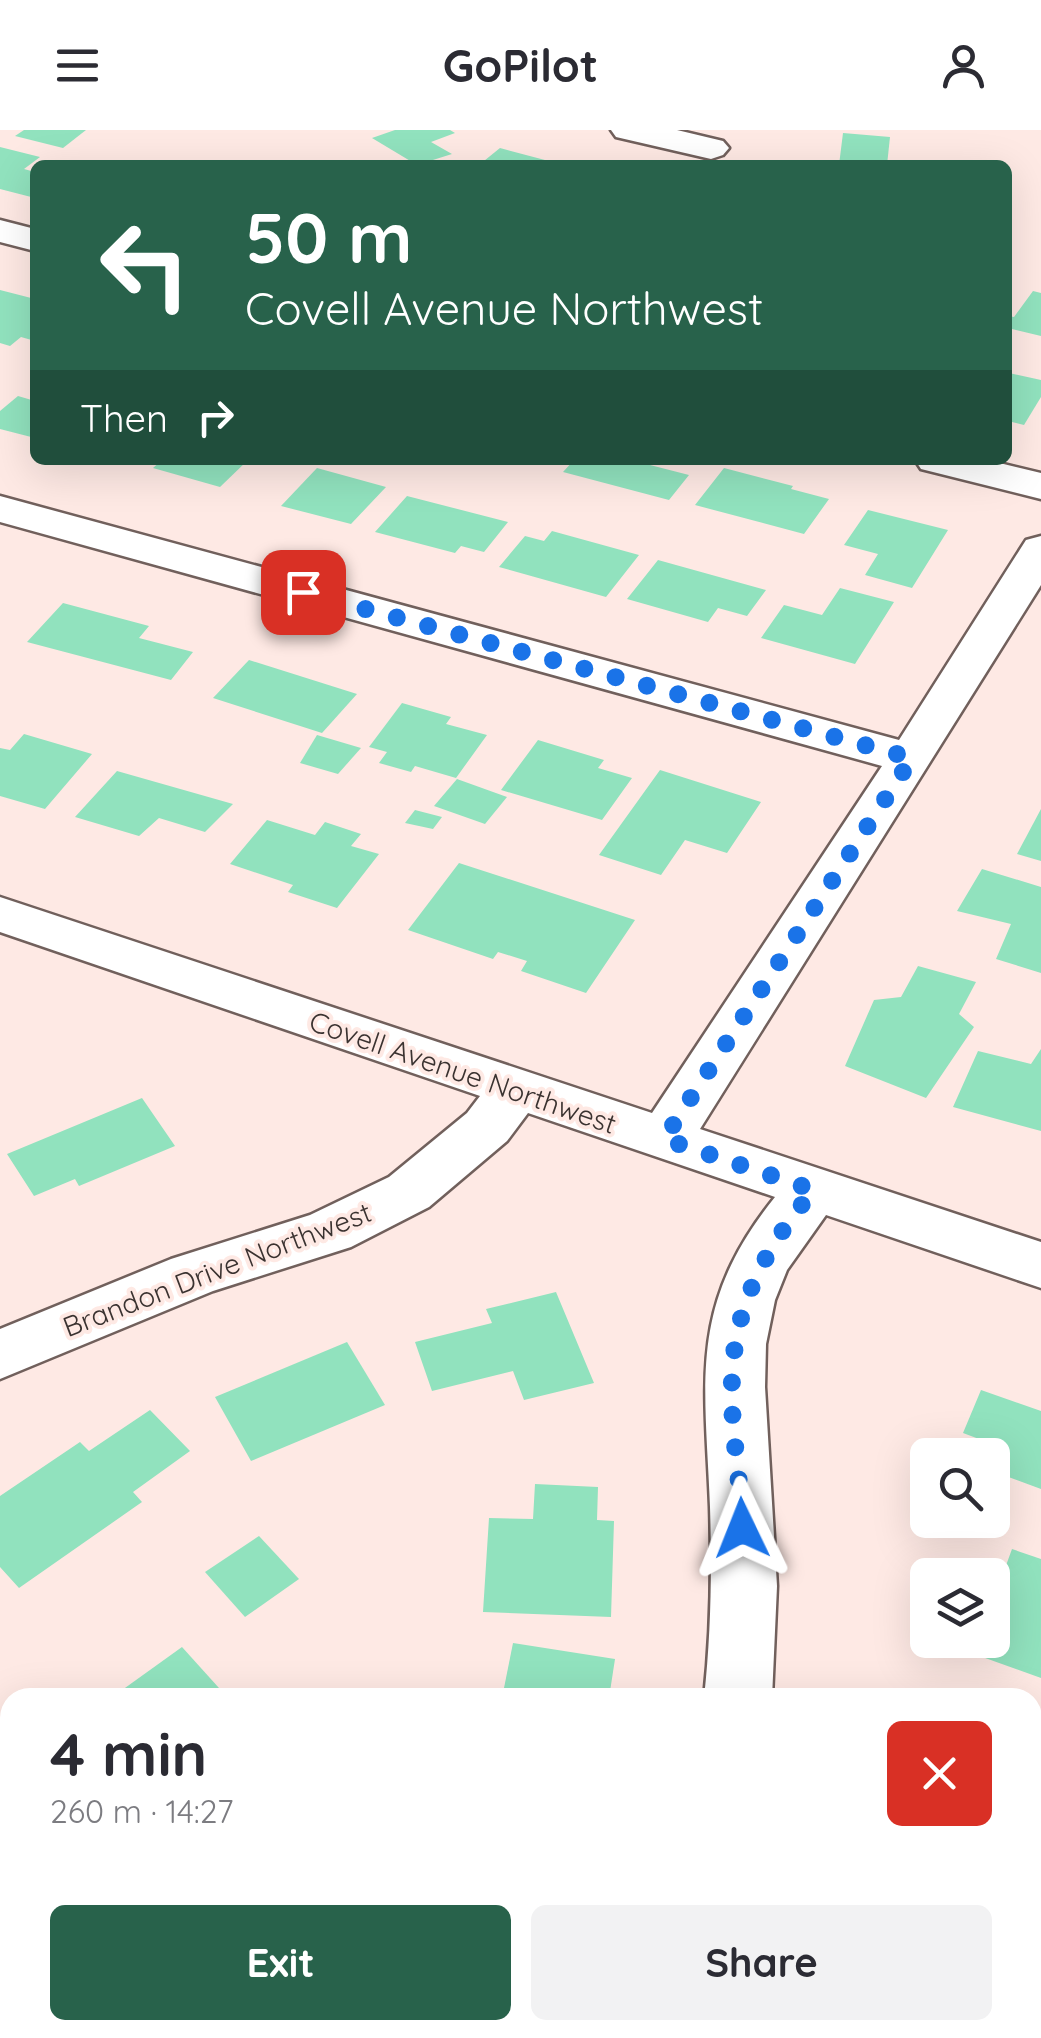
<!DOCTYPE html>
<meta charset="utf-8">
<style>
:root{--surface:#fff;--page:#f2f2f3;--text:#2b2b33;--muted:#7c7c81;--accent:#28624b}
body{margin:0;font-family:Quicksand,sans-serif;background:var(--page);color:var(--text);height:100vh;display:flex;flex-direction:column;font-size:38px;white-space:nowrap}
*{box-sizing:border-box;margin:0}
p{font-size:32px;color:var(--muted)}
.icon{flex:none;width:55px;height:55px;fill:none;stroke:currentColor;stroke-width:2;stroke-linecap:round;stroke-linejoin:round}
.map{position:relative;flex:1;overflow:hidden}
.side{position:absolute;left:0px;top:1558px;width:1042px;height:352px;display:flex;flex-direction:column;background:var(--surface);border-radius:30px 30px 0 0;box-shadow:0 10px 40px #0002}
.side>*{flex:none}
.top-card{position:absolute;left:30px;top:30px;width:982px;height:305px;border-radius:15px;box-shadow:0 10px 40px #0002;background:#28624b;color:#fff;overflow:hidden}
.tools{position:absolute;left:910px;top:1308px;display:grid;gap:20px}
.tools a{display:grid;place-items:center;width:100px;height:100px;border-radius:15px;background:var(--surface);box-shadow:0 10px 40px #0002;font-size:50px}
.pin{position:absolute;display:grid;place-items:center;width:85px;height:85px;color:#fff;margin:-42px;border-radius:20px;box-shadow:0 5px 15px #0006}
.me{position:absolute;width:110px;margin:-55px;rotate:358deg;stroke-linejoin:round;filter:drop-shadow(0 0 8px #0008)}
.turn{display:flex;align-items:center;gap:35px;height:210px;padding:0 50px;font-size:45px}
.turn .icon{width:130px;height:130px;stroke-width:2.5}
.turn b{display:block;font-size:70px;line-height:85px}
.then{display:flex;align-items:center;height:95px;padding:0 50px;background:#0003;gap:20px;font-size:38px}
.round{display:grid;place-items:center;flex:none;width:105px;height:105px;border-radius:15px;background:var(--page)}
.summary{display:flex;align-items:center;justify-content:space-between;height:170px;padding:0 50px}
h1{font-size:60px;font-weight:700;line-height:75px}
.button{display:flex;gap:20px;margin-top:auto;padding:20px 50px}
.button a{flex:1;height:115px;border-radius:15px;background:var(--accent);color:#fff;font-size:40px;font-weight:700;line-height:115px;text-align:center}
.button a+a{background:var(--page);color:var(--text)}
header{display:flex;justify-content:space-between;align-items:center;height:130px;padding:0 50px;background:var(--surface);font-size:45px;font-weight:700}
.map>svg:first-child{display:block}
</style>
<header><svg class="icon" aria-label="menu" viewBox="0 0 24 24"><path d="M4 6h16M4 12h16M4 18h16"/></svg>GoPilot<svg class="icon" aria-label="person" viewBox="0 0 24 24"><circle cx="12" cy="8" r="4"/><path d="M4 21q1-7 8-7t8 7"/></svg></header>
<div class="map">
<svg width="1041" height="1908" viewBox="0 0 1041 1908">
<rect width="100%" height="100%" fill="#fee9e4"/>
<g fill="#91e2be">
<path d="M24,0H86L63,18L15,6Z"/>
<path d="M395,0H450L455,3L431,12L452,24L417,35L372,8Z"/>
<path d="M843,3L890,7L887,35H839Z"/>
<path d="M0,17L40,27L24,39L35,42V68L0,59Z"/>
<path d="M500,18L560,34V35H479Z"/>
<path d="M0,160L35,169V211L21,207L10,216L0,213Z"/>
<path d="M1033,161L1041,163V206L1008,198V186L1014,187Z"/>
<path d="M1009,243L1041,250V267L1024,295L1008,291Z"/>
<path d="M18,266L35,271V308L0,299V281Z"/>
<path d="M162,330H248L220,357L153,338Z"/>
<path d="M574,330H655L650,335L689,345L669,370L563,342Z"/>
<path d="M317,338L386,357L351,394L281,376Z"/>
<path d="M724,338L793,356L791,359L829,369L804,404L695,375Z"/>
<path d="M407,366L508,392L484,422L461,416L455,423L375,402Z"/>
<path d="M868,380L948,400L912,458L865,445L878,424L844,415Z"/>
<path d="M552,401L639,425L606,467L499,437L525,406L544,411Z"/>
<path d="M658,430L766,460L747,486L718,478L708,492L627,469Z"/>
<path d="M840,458L894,472L855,534L761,508L784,475L822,485Z"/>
<path d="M63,473L149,496L139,508L193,522L171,550L27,512Z"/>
<path d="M249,530L357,564L322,603L213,568Z"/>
<path d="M402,573L451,587L446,594L487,605L456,648L415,636L411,642L379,633L387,622L369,617Z"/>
<path d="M24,604L92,624L45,679L0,666V618L10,620Z"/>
<path d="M317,605L361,618L338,644L300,633Z"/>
<path d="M538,610L604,630L598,638L632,648L602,690L501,660Z"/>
<path d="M660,640L761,672L727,723L685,710L661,745L599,725Z"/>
<path d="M117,641L233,674L205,702L159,688L139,706L75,687Z"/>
<path d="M457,649L507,667L485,694L434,676Z"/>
<path d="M1041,679V731L1017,724Z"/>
<path d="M415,680L442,687L433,699L405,693Z"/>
<path d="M267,690L315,705L325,692L361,704L351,716L379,724L337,778L288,762L293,755L230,734Z"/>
<path d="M459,733L635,790L586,863L521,841L527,831L498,822L493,829L408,800Z"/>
<path d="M982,739L1041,757V843L996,829L1011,794L957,781Z"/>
<path d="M918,836L976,852L959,884L974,897L926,968L845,936L874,870L901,867Z"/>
<path d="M1041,919V1001L953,977L978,921L1031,934Z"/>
<path d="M142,968L175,1016L79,1056L75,1049L34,1066L7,1024Z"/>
<path d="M556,1162L594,1253L524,1270L513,1241L432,1261L415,1212L492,1193L486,1179Z"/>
<path d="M347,1212L385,1275L251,1331L215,1267Z"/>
<path d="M981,1260L1041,1281V1359L992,1341V1325H972L979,1309L963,1303Z"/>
<path d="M150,1280L190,1321L133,1362L142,1372L19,1458L0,1437V1366L80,1312L89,1321Z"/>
<path d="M535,1354L598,1357L597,1390L614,1391L611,1487L483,1482L489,1388L533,1389Z"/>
<path d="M259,1406L299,1449L245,1487L205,1442Z"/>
<path d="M1012,1419L1041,1429V1548L974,1524L980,1510H992V1474Z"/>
<path d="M513,1513L615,1529L609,1568H502Z"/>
<path d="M182,1517L228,1568H111Z"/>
<path d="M1032,1627L1041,1630V1760L1032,1757Z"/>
<path d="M892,1900H1008L1005,1908H896L890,1905Z"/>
</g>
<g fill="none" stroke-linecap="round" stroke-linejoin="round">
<g stroke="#71605c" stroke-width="5">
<g id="minor">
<path d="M611,0H677L723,11L729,18L723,25L711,29L616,7Z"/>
<path d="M0,90L35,99V121L0,112Z"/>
<path d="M915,330H987L1041,343V369L921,339Z"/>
<path d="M0,366L899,610L1026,410L1041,406V455L700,999L1041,1112V1158L826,1085L787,1140L775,1170L766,1214L765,1257L777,1456L772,1568H704C711,1504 712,1441 710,1377C705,1249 688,1175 775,1067L528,983L507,1011L429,1077L351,1117L213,1161L0,1249V1199L171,1129L310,1085L389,1047L467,983L480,966L0,802V767L652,983L882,636L0,392Z"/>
<path d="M0,1750L10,1754V1829L0,1825Z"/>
<path d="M71,1900H149L153,1908H74Z"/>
<path d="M599,1900H674L671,1908H595Z"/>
</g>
</g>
<use href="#minor" fill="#fff" fill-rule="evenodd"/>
</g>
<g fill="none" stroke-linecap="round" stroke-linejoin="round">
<path stroke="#1a73e8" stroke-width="18" stroke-dasharray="0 32.4" d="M303,462L912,628L664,1009L814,1060C767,1115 734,1175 732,1249C730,1298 741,1349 742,1398"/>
</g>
<g text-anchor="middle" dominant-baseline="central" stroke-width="8" stroke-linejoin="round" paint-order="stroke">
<g font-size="28" fill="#3a3230" stroke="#fee9e4">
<text transform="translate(463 942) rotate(19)">Covell Avenue Northwest</text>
<text transform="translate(217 1139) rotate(-21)">Brandon Drive Northwest</text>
</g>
</g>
</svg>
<div class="tools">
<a><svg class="icon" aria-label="search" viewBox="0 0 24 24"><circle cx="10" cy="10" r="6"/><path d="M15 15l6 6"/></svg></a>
<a><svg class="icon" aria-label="layers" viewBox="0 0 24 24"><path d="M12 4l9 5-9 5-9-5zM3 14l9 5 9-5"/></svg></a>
</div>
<div class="pin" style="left:303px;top:462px;background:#d93025"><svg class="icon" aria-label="arrive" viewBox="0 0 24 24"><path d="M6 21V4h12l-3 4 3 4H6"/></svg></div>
<svg class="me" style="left:742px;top:1398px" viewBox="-20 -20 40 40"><path d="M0-17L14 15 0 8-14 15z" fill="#1a73e8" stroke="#fff" stroke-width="4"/></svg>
<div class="top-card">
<div class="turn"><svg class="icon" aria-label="left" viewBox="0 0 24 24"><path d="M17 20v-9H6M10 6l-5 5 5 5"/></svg><div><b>50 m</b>Covell Avenue Northwest</div></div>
<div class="then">Then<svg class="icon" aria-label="right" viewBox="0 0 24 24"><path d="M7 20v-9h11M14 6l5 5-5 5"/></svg></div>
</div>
<section class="side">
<div class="summary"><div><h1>4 min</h1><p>260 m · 14:27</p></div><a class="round" style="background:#d93025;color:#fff"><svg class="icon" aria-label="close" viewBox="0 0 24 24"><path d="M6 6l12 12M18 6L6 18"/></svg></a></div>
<div class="button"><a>Exit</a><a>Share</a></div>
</section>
</div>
